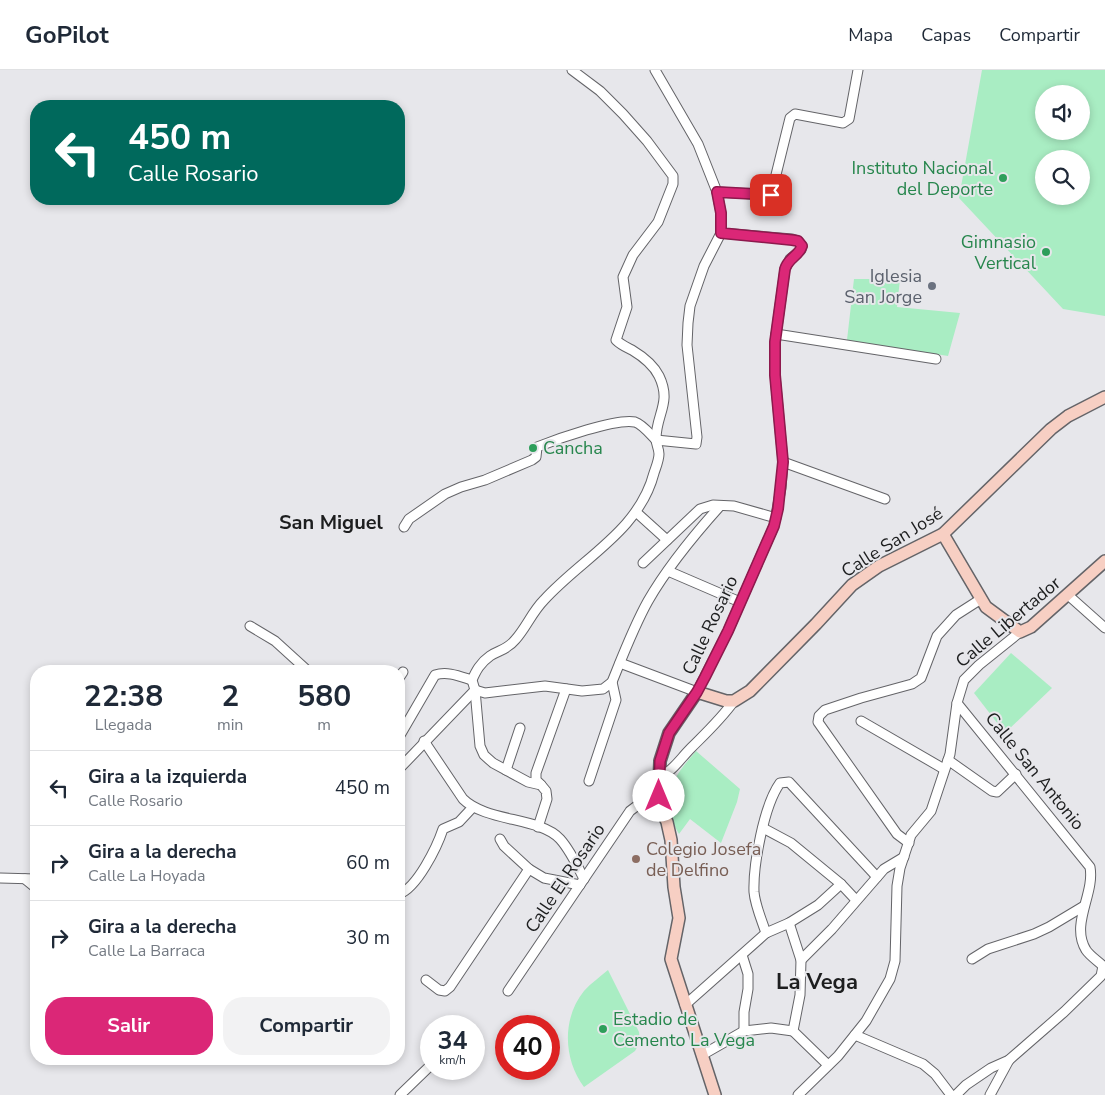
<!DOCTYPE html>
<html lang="es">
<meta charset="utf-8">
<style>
:root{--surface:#fff;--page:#f2f2f3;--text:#1f2937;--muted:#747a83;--line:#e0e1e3;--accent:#db2777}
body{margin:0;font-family:"Nunito Sans",sans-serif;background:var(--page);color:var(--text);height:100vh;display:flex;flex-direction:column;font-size:19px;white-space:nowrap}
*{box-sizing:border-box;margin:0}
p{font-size:16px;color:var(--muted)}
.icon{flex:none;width:28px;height:28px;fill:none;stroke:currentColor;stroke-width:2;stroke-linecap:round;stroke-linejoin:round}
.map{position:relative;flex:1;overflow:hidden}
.drawer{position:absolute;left:30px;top:595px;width:375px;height:400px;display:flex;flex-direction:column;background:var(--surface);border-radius:20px;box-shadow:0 2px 8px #0003}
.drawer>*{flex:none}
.hud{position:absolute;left:30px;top:30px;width:375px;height:105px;border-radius:20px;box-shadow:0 2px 8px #0003;background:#00695c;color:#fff;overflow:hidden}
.buttons{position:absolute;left:1035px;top:15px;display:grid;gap:10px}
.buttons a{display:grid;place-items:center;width:55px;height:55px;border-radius:50%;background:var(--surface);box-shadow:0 2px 8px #0003;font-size:25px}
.speed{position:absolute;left:420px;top:945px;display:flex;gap:10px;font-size:25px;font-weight:700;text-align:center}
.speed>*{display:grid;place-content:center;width:65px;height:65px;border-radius:50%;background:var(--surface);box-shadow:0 2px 8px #0003;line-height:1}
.speed small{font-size:12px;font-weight:400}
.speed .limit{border:8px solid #d22;background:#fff;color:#111}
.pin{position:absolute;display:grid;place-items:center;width:42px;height:42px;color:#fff;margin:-21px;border-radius:10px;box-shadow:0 2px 8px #0006}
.me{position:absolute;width:55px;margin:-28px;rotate:0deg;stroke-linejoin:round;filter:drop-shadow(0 0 4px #0008)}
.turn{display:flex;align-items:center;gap:18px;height:105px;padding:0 15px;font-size:22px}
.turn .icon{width:65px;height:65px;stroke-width:2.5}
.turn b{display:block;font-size:35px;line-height:42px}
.eta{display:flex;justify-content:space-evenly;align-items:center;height:85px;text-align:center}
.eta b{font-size:30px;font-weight:700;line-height:35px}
.primary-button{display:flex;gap:10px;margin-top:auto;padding:10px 15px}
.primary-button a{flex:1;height:58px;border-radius:20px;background:var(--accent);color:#fff;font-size:20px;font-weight:700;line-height:58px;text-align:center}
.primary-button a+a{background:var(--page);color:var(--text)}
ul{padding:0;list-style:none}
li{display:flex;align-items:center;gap:15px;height:75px;padding:0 15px;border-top:1px solid var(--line)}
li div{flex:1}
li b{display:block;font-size:19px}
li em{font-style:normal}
header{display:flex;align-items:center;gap:30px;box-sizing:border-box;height:70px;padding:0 25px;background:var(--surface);border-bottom:1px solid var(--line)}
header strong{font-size:24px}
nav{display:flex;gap:28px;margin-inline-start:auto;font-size:18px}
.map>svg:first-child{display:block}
</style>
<header>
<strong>GoPilot</strong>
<nav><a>Mapa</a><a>Capas</a><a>Compartir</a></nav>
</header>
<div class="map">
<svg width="1105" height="1025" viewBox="0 0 1105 1025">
<rect width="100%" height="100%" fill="#e7e7eb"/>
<g fill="#a9edc3" fill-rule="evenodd">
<path d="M982,0H1105V246L1063,239L959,128ZM1044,24H1081V61H1044ZM1044,89H1081V126H1044Z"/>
<path d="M854,209H900L897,237L960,243L948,286L847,270Z"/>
<path d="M1011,583L1052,618L1005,663L974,623Z"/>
<path d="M696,681L740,719L737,732L721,773L690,749L679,764C658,728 671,710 696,681Z"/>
<path d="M608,900L639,962L640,972L635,981L584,1017C563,989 562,948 584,921C591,913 600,907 608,900Z"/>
</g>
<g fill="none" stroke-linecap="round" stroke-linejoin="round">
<g stroke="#646468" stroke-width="11">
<g id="street">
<path d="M655,0L698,74L717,122L721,143V163L704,196L690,236L688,253L687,275L697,367L696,374L656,370"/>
<path d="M717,122L771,125L790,48L795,44L843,53L849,49L858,0"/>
<path d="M776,264L936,289"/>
<path d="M783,392L885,429"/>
<path d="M636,442L667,470"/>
<path d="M404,457L409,449L445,424L461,417L485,410L532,390L536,387L537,377C557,369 616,348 635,352C642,354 650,364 656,370"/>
<path d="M643,493L700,439L713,435L734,436L776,448"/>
<path d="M668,501L740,532"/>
<path d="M1068,525L1105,558"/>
<path d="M250,556L275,571L308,601"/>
<path d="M620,593L697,622L728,561L774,456L781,418L783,392L775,305V272L785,199L790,189L801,180L802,176L798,171L792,169L721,163"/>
<path d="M399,608L403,602"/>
<path d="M475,620L485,623L545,616L582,621L603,619L612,612C623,585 634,556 648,531C668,496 694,465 720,436"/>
<path d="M957,633L1090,797C1095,824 1070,854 1086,880C1090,886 1098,891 1103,896"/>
<path d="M861,651L944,699"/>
<path d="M399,667L435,605C447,601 459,606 472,610"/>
<path d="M424,671L463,729C486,752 540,747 560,769C570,780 577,795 584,809"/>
<path d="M948,690L992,721L997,722L1016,704"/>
<path d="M399,699L475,620"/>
<path d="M506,700L520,658"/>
<path d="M659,708C673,701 680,689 691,678C707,662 721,649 734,631"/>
<path d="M589,711L616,630L612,612"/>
<path d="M541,715L536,710V703L566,619"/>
<path d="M538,757L547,729L546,721L541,715L528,712L493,693L484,685L480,676L475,620L472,610C476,601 480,593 490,586C499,580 507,580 515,570C526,558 532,542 544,530C582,488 639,461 654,403C656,397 659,390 659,384C659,379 656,374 656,369C656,344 672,333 659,306C654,296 642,286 632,280C626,277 621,275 616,270L627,237L623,207L633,185L658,152L673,114V106L647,71L623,44L600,21L572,0"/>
<path d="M763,758L791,773L841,814L856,830"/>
<path d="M500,769L504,776L529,799"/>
<path d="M909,773L897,764L818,652L819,646L825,640L861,628L912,614L921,608L937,566L956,545L981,529"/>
<path d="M0,808L36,809"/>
<path d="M25,809L36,818"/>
<path d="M399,824C417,818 437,777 443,759L459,752L473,737"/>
<path d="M789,853L801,890L800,925L793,961L828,995"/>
<path d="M766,863C762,851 755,835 754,822C753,795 764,735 780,713L789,712L877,807"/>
<path d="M742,885L748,904V919L744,942V961"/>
<path d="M972,889L988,879L1034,864L1049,857L1084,836"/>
<path d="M801,890L832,859L884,799L904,787"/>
<path d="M426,910L439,920L445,921L450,917L529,799L544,808L580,815"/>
<path d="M508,921L630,741L642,732L659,726"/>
<path d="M685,935L766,863L789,853L818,835L841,814"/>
<path d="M855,965L923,994L935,1004L951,1025"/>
<path d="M702,985L744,961L771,958L793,961"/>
<path d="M400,1025L431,995"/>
<path d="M798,1025L838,986L866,951L890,909L895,891L897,816L900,798L911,765L931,741L950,684L957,633L964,610L979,595L1020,562"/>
<path d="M956,1025L966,1015L991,998L1009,990L1064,942L1101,906L1103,896"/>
<path d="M990,1025L1009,990"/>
</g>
</g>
<g stroke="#646468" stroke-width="14">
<g id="secondary">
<path d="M943,464L986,537L1020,562L1031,557L1105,491"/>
<path d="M715,1025L671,889L679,848L674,817L671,770L667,752L660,737L659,721L660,691L669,663L697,622L726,631H734L750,621L816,554L852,515L879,496L943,464L1051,359L1068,346L1105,327"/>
</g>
</g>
<use href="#street" stroke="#fff" stroke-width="9"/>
<use href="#secondary" stroke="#f7cfc3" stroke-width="11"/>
</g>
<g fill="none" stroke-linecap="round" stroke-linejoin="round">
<g stroke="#8e194d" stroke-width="12">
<path id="route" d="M659,726L660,691L669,663L697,622L705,607L728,561L774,456L778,439L783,392L775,305V272L785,199C788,188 799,186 802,176L798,171L792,170L721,163V143L717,122L771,125"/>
</g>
<use href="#route" stroke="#db2777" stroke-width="9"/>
</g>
<g fill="#2e9e5b" stroke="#e7e7eb" stroke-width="2">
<circle cx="1003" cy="108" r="5"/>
<circle cx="1046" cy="182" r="5"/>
<circle cx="533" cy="378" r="5"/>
<circle cx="603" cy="959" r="5"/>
</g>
<circle fill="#6b7280" stroke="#e7e7eb" stroke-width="2" cx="932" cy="216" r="5"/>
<circle fill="#8d6e63" stroke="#e7e7eb" stroke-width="2" cx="636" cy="789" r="5"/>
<g text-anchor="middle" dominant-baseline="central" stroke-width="4" stroke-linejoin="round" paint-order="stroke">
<g font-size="18" fill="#27864d" stroke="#e7e7eb" text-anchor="end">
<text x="993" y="98">Instituto Nacional<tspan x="993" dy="21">del Deporte</tspan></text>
<text x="1036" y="172">Gimnasio<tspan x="1036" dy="21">Vertical</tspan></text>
<text x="543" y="378" text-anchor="start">Cancha</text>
<text x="613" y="949" text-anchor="start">Estadio de<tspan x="613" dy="21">Cemento La Vega</tspan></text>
</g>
<g font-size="18" fill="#5b616d" stroke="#e7e7eb" text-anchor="end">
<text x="922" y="206">Iglesia<tspan x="922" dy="21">San Jorge</tspan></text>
</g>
<g font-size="18" fill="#1d1e1f" stroke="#e7e7eb">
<text transform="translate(892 472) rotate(-32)">Calle San José</text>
<text transform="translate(1008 552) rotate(-40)">Calle Libertador</text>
<text transform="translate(710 555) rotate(-65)">Calle Rosario</text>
<text transform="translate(1035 701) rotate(51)">Calle San Antonio</text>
<text transform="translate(565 808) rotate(-56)">Calle El Rosario</text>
</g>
<g font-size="18" fill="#785e54" stroke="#e7e7eb" text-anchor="start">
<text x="646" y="779">Colegio Josefa<tspan x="646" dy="21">de Delfino</tspan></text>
</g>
<g font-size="20" font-weight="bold" fill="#1d1e1f" stroke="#e7e7eb">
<text x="331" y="452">San Miguel</text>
</g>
<g font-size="22" font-weight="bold" fill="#1d1e1f" stroke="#e7e7eb">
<text x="817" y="912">La Vega</text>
</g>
</g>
</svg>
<div class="buttons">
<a><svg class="icon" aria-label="sound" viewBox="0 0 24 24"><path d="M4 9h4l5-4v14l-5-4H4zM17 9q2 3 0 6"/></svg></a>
<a><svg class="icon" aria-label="search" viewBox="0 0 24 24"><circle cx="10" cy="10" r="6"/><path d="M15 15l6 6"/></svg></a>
</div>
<div class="speed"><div>34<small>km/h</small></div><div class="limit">40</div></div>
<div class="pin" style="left:771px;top:125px;background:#d93025"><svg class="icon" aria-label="arrive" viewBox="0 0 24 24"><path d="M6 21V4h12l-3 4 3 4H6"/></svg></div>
<svg class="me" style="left:659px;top:726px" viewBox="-20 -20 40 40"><circle r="19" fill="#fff"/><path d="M0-13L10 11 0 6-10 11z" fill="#db2777"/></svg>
<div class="hud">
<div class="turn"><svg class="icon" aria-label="left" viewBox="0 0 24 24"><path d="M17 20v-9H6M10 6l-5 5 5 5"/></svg><div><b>450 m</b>Calle Rosario</div></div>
</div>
<section class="drawer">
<div class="eta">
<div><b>22:38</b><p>Llegada</p></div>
<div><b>2</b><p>min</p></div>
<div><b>580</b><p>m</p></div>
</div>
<ul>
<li><svg class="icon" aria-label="left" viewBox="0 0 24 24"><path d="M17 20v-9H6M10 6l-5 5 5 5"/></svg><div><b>Gira a la izquierda</b><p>Calle Rosario</p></div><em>450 m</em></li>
<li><svg class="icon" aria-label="right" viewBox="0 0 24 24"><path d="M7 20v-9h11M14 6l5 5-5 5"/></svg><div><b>Gira a la derecha</b><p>Calle La Hoyada</p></div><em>60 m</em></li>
<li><svg class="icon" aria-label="right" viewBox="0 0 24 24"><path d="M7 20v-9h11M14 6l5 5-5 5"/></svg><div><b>Gira a la derecha</b><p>Calle La Barraca</p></div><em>30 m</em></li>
</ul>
<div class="primary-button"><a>Salir</a><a>Compartir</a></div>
</section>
</div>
